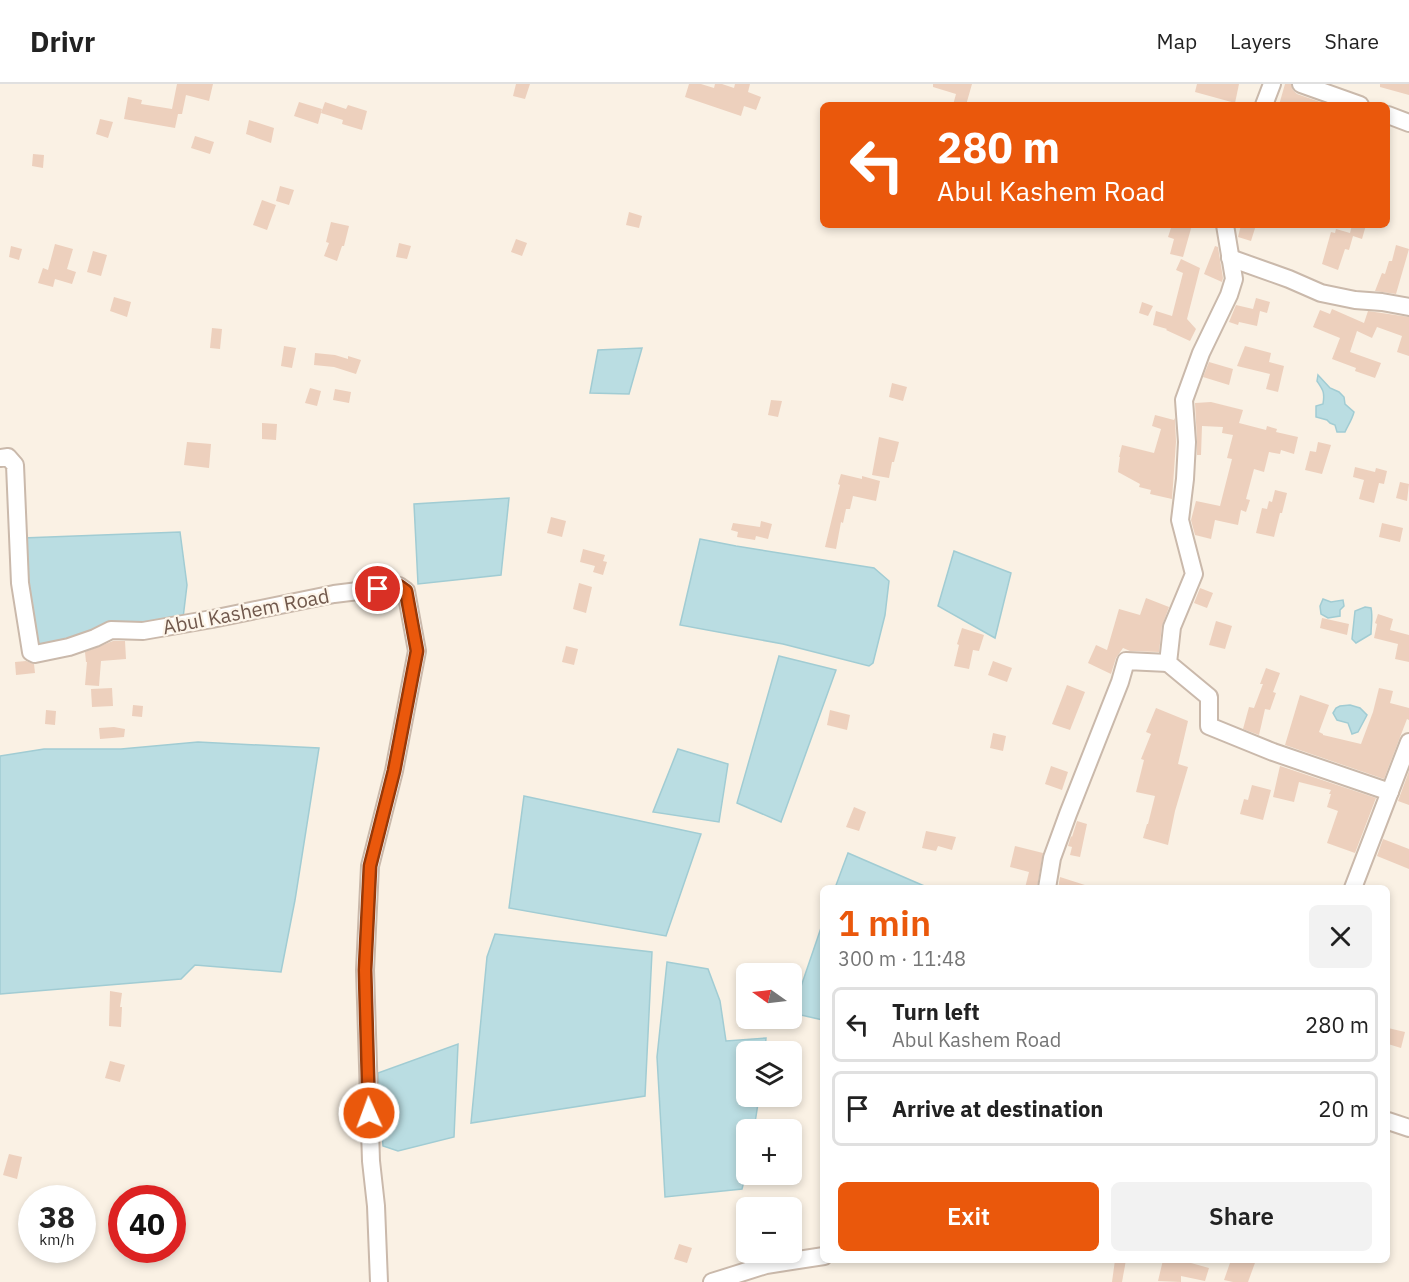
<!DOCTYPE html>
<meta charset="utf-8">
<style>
:root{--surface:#fff;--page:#f2f2f2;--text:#222;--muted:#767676;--line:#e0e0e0;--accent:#ea580c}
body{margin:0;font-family:"IBM Plex Sans",sans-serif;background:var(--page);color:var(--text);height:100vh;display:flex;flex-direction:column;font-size:22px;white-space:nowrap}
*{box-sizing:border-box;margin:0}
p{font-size:20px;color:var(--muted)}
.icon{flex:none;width:33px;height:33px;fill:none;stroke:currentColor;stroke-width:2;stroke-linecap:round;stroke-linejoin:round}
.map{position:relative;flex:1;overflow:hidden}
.panel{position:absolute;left:820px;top:801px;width:570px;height:378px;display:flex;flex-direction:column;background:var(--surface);border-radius:9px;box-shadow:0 3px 9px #0003}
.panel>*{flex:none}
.banner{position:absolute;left:820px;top:18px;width:570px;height:126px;border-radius:9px;box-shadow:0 3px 9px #0003;background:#ea580c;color:#fff;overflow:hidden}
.needle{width:39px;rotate:284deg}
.controls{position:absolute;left:736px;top:879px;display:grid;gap:12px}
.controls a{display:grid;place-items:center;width:66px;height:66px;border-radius:9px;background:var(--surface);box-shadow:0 3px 9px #0003;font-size:30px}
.speed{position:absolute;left:18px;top:1101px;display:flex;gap:12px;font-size:30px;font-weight:700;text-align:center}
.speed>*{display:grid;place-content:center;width:78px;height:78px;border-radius:50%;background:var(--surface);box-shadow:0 3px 9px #0003;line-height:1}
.speed small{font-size:15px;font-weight:400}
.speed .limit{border:9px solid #d22;background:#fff;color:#111}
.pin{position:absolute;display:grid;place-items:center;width:51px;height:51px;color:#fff;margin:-26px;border:3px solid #fff;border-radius:50%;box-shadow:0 2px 6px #0007}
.me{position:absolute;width:66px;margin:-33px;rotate:358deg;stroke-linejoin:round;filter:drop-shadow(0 0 4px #0008)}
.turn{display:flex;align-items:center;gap:21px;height:126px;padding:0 18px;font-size:27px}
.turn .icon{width:78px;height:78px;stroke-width:2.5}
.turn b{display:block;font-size:42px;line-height:51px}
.round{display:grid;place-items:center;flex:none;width:63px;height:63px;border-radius:9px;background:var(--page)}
.headline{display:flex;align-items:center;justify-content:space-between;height:102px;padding:0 18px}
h1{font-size:36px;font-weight:600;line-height:45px;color:var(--accent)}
.primary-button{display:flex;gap:12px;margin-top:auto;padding:12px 18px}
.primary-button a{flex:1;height:69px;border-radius:9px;background:var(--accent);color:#fff;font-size:24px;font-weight:600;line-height:69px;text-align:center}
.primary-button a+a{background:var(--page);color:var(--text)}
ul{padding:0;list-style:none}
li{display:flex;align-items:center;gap:18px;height:75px;margin:0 12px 9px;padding:0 6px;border:3px solid var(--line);border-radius:9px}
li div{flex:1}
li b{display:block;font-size:22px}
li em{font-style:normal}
header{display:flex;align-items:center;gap:36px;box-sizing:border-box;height:84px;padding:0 30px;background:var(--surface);border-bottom:2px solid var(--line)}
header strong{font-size:28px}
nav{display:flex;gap:33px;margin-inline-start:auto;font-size:21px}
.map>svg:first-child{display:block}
</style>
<header>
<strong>Drivr</strong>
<nav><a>Map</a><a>Layers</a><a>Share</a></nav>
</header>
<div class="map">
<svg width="1409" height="1198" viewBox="0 0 1409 1198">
<rect width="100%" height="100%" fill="#faf1e4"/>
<g fill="#badde2" stroke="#a1ccd3" stroke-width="1.5">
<path d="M642,264L629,310L590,309L598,266Z"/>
<path d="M1318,291L1330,304L1339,308L1344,313L1345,320L1354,328C1352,336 1348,341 1345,348H1337L1335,341L1330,339L1327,336L1316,333V322L1323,320C1325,308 1323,306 1317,297Z"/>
<path d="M509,414L501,491L418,500L414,420Z"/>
<path d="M180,448L187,501L183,534L36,563L23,454Z"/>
<path d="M700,455L736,462L874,484L889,497L885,531L873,579L869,582L783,560L680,541Z"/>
<path d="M954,467L1011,489L995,554L938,522Z"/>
<path d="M1323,515L1331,518L1343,516L1344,522L1340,526V532L1328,534L1321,530L1320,522Z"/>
<path d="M1365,523L1371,524C1373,533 1371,541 1371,550L1356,559L1352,555L1355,527Z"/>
<path d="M779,572L836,586L781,738L737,719Z"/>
<path d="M1350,621L1360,624L1367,631L1358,648L1352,650L1348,639L1337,636L1333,629L1336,624L1340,622Z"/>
<path d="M198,658L319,664L295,816L281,888L195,881L181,895L0,910V672L44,665H121Z"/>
<path d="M678,665L728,680L719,738L653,728Z"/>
<path d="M524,712L701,750L666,852L509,824Z"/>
<path d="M848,769L929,804H835Z"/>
<path d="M823,838V936L792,929Z"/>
<path d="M495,850L652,868L645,1012L471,1039L487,873Z"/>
<path d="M667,878L708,885L720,917L726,957L766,954L765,967L747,968V1012L759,1013L754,1045L747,1046V1085L742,1105L665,1113L657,973Z"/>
<path d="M458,960L454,1053L398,1067L383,1062L378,989Z"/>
</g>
<g fill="#edd0bd">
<path d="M177,0H213L209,17L186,11L182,30H178L175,44L124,35L128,13L142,16L141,20L172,25Z"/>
<path d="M516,0H530L525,15L513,12Z"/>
<path d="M689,0H701L714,4L715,0H722L734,4L735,0H750L748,8L761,13L756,26L744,22L741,32L685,13Z"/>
<path d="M933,0H972L966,21H953L956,10L933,3Z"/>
<path d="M1197,0H1239L1235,19L1195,8Z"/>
<path d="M1285,0H1291L1293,6L1297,10L1329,21H1279Z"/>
<path d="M1380,0H1409V11L1380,3Z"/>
<path d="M299,18L322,25L318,40L294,32Z"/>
<path d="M325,18L346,25L348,21L367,27L362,46L342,40L343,36L321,29Z"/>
<path d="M100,35L113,38L108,54L96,50Z"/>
<path d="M249,36L274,44L271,59L246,50Z"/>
<path d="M195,52L214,58L210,70L191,64Z"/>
<path d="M33,70L44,71L43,84L32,82Z"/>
<path d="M280,102L294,106L289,121L276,117Z"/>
<path d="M262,116L276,121L267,146L253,141Z"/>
<path d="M629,128L642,132L639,144L626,141Z"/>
<path d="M331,138L349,142L344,162H342L337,177L324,172L329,159L326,158Z"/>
<path d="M1172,141H1192L1183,173L1170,170L1174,155L1168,153Z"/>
<path d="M1241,141H1256L1251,157L1238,153Z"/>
<path d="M1352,141H1366L1362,155L1353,152L1349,166L1345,165L1338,186L1322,180L1331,148L1335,149L1336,145L1350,149Z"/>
<path d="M516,155L527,159L522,172L511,168Z"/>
<path d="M399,159L411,162L407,175L396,173Z"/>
<path d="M55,160L73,165L67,185L76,188L72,200L55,195L53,203L38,199L43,184L48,186Z"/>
<path d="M1396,161L1409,165L1396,210L1375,207L1382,189L1385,190L1389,177H1392Z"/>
<path d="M11,162L22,165L19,176L9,173Z"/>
<path d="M1215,162L1218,163L1223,194L1222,198L1204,190Z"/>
<path d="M93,167L107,171L101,192L87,188Z"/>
<path d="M1181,175L1200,184L1187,235L1196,245L1190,257L1166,246L1167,245L1153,241L1156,227L1172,232L1183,189L1176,186Z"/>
<path d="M114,213L131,218L127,233L110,227Z"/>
<path d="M1256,214L1270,218L1267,229L1260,227L1257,242L1239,238L1238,241L1229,238L1236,221L1253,225Z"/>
<path d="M1142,218L1153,222L1148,232L1139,229Z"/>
<path d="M1332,225L1364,239L1368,227L1409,233V272L1397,268L1402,252L1377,243L1372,254L1357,247L1350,268L1381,279L1375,294L1355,287L1356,284L1332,275L1340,254L1313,243L1320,226L1330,230Z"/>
<path d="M212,244L222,245L220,265L210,264Z"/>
<path d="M284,262L296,264L292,284L281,282Z"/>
<path d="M1245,262L1271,269L1269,278L1284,282L1278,308L1266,305L1270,290L1237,282Z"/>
<path d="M315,269L335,271L348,275V272L361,276L356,290L334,283L314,281Z"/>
<path d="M1209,278L1233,285L1229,301L1203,293Z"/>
<path d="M892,299L907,303L903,317L889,313Z"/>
<path d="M310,304L321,307L317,322L305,319Z"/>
<path d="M335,305L351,308L349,319L333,316Z"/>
<path d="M771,316L782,317L778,333L768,331Z"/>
<path d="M1211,318L1243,326L1239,339L1266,346L1267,342L1277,345L1276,348L1298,353L1294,370L1281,366L1280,370L1269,368L1264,388L1254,385L1246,415L1250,416L1246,428L1241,426L1238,441L1215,436L1211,455L1195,451L1191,436L1196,417L1220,422L1232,375L1227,374L1233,351L1222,349L1223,343L1202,342L1201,371H1197V357L1195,319Z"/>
<path d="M1155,331L1174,336L1175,334L1176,358L1172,415L1150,410L1151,406L1139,403L1140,400L1118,388L1120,373H1119L1122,361L1154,369L1161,345L1152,342Z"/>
<path d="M262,339L277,340L276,356L262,355Z"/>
<path d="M879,353L899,358L894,378H892L889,394L872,391Z"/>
<path d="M187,358L211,360L209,384L184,381Z"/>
<path d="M1318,358L1331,361L1322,390L1305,386L1310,367L1316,368Z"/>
<path d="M1355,383L1375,388L1376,384L1387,387L1384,400L1379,399L1374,419L1359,415L1364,396L1353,393Z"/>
<path d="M841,390L862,395V392L880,397L876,417L853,412L850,425H846L843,439L841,438L836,465L825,463L840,401L838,400Z"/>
<path d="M1400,398L1409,400L1407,417L1396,414Z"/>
<path d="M1275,406L1287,409L1282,429H1280L1274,453L1256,449L1262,424L1267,425L1269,417L1272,418Z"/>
<path d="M551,433L566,437L562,453L547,449Z"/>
<path d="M761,437L772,440L768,455L756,452L755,456L737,453L738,448L731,446L733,439L760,443Z"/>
<path d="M1382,439L1403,444L1400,458L1379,453Z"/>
<path d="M583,465L605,471L603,477L607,478L603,491L593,488L595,482L580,478Z"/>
<path d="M579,499L592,503L586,529L573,525Z"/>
<path d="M1200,504L1213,509L1207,524L1194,519Z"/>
<path d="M1146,514L1169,523L1162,542L1159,568L1130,567L1123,564L1116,574L1111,590L1088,579L1096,561L1107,566L1119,525L1140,531Z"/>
<path d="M1378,530L1393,535L1390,546L1409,551V578L1395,575L1398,560L1374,554L1377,540L1375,539Z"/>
<path d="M1322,534L1349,540L1347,551L1320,544Z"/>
<path d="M1216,537L1232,542L1225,565L1209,561Z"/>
<path d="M962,544L984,551L979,567L973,566L969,585L954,582L959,561L957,560Z"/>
<path d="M113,557H125L126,575L101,577L99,602L85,601L87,578H86L85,568Z"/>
<path d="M566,562L578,565L574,581L562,578Z"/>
<path d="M26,577L34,580L35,589L16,591L15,578Z"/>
<path d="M993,577L1012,584L1007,598L988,591Z"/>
<path d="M1266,584L1280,589L1273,608L1276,609L1270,626L1265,625L1259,651L1243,645L1249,623L1254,624L1263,600H1260Z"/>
<path d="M1067,601L1085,608L1070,646L1052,640Z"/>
<path d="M112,604L113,622L92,623L91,605Z"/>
<path d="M1379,604L1393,607L1390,619L1409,624V636L1407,635L1384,695L1285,661L1300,611L1329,621L1319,648L1323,650V651L1361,660L1373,628Z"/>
<path d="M133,621L143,622L142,633L132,632Z"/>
<path d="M1156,624L1188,637L1178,680L1188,683L1175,727L1168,761L1143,754L1147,740H1148L1155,712L1136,708L1144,676L1141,675L1151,650L1146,648Z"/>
<path d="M46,626L56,627L55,641L45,640Z"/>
<path d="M830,626L850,631L847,646L827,641Z"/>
<path d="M114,643L125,645L124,653L100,655L99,644Z"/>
<path d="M993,649L1006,652L1003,667L990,664Z"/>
<path d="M1051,682L1068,688L1062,706L1045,700Z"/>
<path d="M1280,682L1376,714L1355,769L1327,759L1338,727L1327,723L1331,710H1329L1331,706L1299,698L1294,718L1273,713Z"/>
<path d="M1409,687V721L1398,717Z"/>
<path d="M1252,701L1271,706L1263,736L1240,730L1244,715L1248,716Z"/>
<path d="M854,723L866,728L859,747L846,743Z"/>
<path d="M1077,737L1087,740L1080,773L1070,771L1072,763L1068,762L1071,752L1072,753Z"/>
<path d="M926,747L956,753L952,766L938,762L936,767L922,764Z"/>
<path d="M1383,755L1409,765V785L1377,772Z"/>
<path d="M1015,762L1043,769L1037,804H1025L1029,788L1010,783Z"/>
<path d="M1060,793L1088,802L1087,804H1058Z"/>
<path d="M110,907L122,909L120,923H122L121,943L109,942Z"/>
<path d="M1388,944L1405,948L1401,964L1388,960Z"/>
<path d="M110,977L125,981L120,998L105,994Z"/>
<path d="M9,1070L22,1073L17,1095L3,1091Z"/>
<path d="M679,1160L692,1164L687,1179L674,1175Z"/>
<path d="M1115,1176H1126L1122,1198H1112Z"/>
<path d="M1163,1176H1192L1191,1179L1209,1184L1205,1197L1181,1192V1198L1158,1197Z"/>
<path d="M1231,1176H1256L1248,1198H1233L1224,1196Z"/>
</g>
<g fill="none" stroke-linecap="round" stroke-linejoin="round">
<g stroke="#cab9ab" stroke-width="20">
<g id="minor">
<path d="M1301,0L1360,21"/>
<path d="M1264,21L1272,0"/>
<path d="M1388,31L1409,39"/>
<path d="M1225,141L1234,195L1229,211L1201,269L1184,316L1187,358L1185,395L1180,436L1194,490L1172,543L1168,579L1209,613V642L1273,668L1390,708"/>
<path d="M1230,174L1289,195L1321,209L1355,216L1382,218L1409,223"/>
<path d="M0,374L8,373L15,381L20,499L31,568L35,570L69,563L95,554L111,546L143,547L212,535L334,510L399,502L406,507L417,567L394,687L370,782L365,886L371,1077L376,1122L379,1198"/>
<path d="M1047,804L1052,774L1068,730L1120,598L1126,577L1168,579"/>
<path d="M1353,804L1409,658"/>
<path d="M1388,1037L1409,1044"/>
<path d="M712,1198L766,1181L824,1172"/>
</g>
</g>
<use href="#minor" stroke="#fff" stroke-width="16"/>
</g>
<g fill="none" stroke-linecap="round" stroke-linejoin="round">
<g stroke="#983908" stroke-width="15">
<path id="route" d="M369,1029L365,886L370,782L394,687L417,567L406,507L399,502L378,505"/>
</g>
<use href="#route" stroke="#ea580c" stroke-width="10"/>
</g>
<g text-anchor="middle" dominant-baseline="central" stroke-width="4.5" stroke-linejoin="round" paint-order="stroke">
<g font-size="20" fill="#70584c" stroke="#fdf5e9">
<text transform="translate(246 527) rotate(-11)">Abul Kashem Road</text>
</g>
</g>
</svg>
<div class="controls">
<a><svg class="needle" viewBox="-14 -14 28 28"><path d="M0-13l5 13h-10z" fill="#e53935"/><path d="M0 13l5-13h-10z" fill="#767676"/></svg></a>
<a><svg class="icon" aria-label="layers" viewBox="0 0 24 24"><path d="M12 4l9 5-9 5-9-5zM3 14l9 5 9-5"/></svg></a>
<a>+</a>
<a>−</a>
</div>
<div class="speed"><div>38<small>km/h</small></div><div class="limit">40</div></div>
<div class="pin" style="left:378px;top:505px;background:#d93025"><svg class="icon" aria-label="arrive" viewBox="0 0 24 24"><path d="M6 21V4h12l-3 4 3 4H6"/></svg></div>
<svg class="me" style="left:369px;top:1029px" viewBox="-20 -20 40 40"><circle r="17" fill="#ea580c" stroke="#fff" stroke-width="3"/><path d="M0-11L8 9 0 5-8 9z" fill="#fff"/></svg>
<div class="banner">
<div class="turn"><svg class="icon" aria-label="left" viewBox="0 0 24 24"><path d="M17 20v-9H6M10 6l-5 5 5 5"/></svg><div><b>280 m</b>Abul Kashem Road</div></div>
</div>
<section class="panel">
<div class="headline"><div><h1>1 min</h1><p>300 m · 11:48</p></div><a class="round"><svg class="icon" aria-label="close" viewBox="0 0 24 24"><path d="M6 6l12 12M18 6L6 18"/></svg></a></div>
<ul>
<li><svg class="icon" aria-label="left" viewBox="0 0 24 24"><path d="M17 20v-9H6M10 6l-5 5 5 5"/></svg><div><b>Turn left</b><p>Abul Kashem Road</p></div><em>280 m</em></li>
<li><svg class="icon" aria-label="arrive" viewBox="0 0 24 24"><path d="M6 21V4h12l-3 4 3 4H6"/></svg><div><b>Arrive at destination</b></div><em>20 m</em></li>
</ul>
<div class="primary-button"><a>Exit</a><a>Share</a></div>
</section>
</div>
